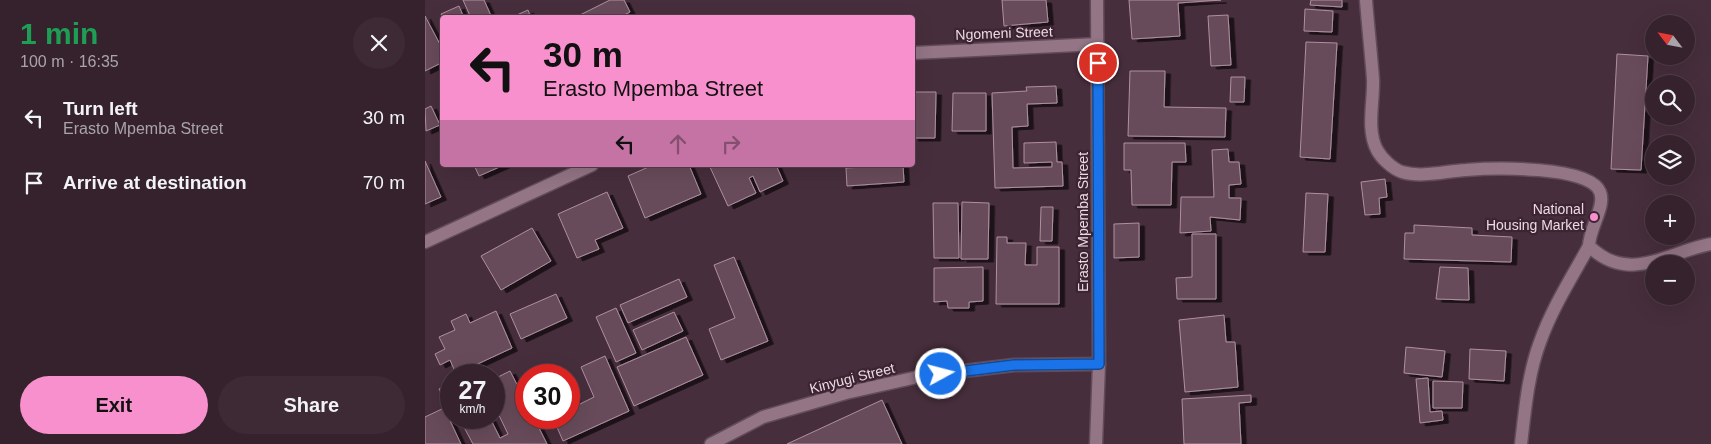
<!DOCTYPE html>
<meta charset="utf-8">
<style>
:root{--surface:#35222d;--page:#3d2a35;--text:#f1f3f6;--muted:#aaa4aa;--line:#4f3f49;--accent:#f790cd}
body{margin:0;font-family:Arial,sans-serif;background:var(--page);color:var(--text);height:100vh;display:flex;flex-direction:column;font-size:19px;white-space:nowrap}
*{box-sizing:border-box;margin:0}
p{font-size:16px;color:var(--muted)}
.icon{flex:none;width:28px;height:28px;fill:none;stroke:currentColor;stroke-width:2;stroke-linecap:round;stroke-linejoin:round}
.map{position:relative;flex:1;overflow:hidden}
.details{display:flex;flex-direction:column;background:var(--surface);width:425px}
.details>*{flex:none}
.guide{position:absolute;left:15px;top:15px;width:475px;height:152px;border-radius:5px;box-shadow:0 5px 20px #0002,0 0 0 1px var(--line);background:#f790cd;color:#111;overflow:hidden}
.needle{width:32px;rotate:302deg}
.tools{position:absolute;left:1220px;top:15px;display:grid;gap:10px}
.tools a{display:grid;place-items:center;width:50px;height:50px;border-radius:50%;background:var(--surface);box-shadow:0 5px 20px #0002,0 0 0 1px var(--line);font-size:25px}
.speed{position:absolute;left:15px;top:364px;display:flex;gap:10px;font-size:25px;font-weight:700;text-align:center}
.speed>*{display:grid;place-content:center;width:65px;height:65px;border-radius:50%;background:var(--surface);box-shadow:0 5px 20px #0002,0 0 0 1px var(--line);line-height:1}
.speed small{font-size:12px;font-weight:400}
.speed .limit{border:8px solid #d22;background:#fff;color:#111}
.pin{position:absolute;display:grid;place-items:center;width:42px;height:42px;color:#fff;margin:-21px;border:2px solid #fff;border-radius:50%;box-shadow:0 1px 5px #0007}
.me{position:absolute;width:55px;margin:-28px;rotate:83deg;stroke-linejoin:round;filter:drop-shadow(0 0 4px #0008)}
.turn{display:flex;align-items:center;gap:18px;height:105px;padding:0 20px;font-size:22px}
.turn .icon{width:65px;height:65px;stroke-width:2.5}
.turn b{display:block;font-size:35px;line-height:42px}
.lanes{display:flex;align-items:center;height:48px;padding:0 20px;background:#0003;justify-content:center;gap:25px;direction:ltr}
.lanes .off{opacity:.35}
.round{display:grid;place-items:center;flex:none;width:52px;height:52px;border-radius:26px;background:var(--page)}
.overview{display:flex;align-items:center;justify-content:space-between;height:85px;padding:0 20px}
h1{font-size:30px;font-weight:600;line-height:38px;color:#1e9e55}
.action{display:flex;gap:10px;margin-top:auto;padding:10px 20px}
.action a{flex:1;height:58px;border-radius:30px;background:var(--accent);color:#111;font-size:20px;font-weight:600;line-height:58px;text-align:center}
.action a+a{background:var(--page);color:var(--text)}
ul{padding:0;list-style:none}
li{display:flex;align-items:center;gap:15px;height:65px;padding:0 20px}
li div{flex:1}
li b{display:block;font-size:19px}
li em{font-style:normal}
main{display:flex;flex:1;min-height:0}
.map>svg:first-child{display:block}
</style>
<main>
<section class="details">
<div class="overview"><div><h1>1 min</h1><p>100 m · 16:35</p></div><a class="round"><svg class="icon" aria-label="close" viewBox="0 0 24 24"><path d="M6 6l12 12M18 6L6 18"/></svg></a></div>
<ul>
<li><svg class="icon" aria-label="left" viewBox="0 0 24 24"><path d="M17 20v-9H6M10 6l-5 5 5 5"/></svg><div><b>Turn left</b><p>Erasto Mpemba Street</p></div><em>30 m</em></li>
<li><svg class="icon" aria-label="arrive" viewBox="0 0 24 24"><path d="M6 21V4h12l-3 4 3 4H6"/></svg><div><b>Arrive at destination</b></div><em>70 m</em></li>
</ul>
<div class="action"><a>Exit</a><a>Share</a></div>
</section>
<div class="map">
<svg width="1286" height="444" viewBox="0 0 1286 444">
<defs>
<filter id="shadow"><feDropShadow dx="5.5" dy="3" stdDeviation="0" flood-color="#0009"/></filter>
</defs>
<rect width="100%" height="100%" fill="#472e3c"/>
<g fill="#674b5a" stroke="#af90a1" filter="url(#shadow)">
<path d="M38,0H59L67,18H46Z"/>
<path d="M185,0H199L205,12L193,18H149Z"/>
<path d="M577,0H621L623,22L579,26Z"/>
<path d="M704,0H796L753,3L755,36L707,39Z"/>
<path d="M886,0H917V7L885,5Z"/>
<path d="M34,6L39,18H18L16,14Z"/>
<path d="M880,9L908,11L907,32L879,31Z"/>
<path d="M103,10L106,18H85Z"/>
<path d="M803,15L806,65L786,66L783,16Z"/>
<path d="M0,16L18,50V62L0,71Z"/>
<path d="M881,42L912,43L905,159L875,157Z"/>
<path d="M1192,54L1223,56L1216,170L1186,169Z"/>
<path d="M705,71H740L739,107L801,108L800,137L703,136Z"/>
<path d="M806,77H820L819,102H805Z"/>
<path d="M631,86L632,103L602,104L603,126L587,127L588,168L627,167V162L599,163V143L631,142L632,162H637L638,186L570,188L567,93L602,91L601,87Z"/>
<path d="M488,92H511L510,138H488Z"/>
<path d="M528,93H561V131H527Z"/>
<path d="M6,106L15,125L1,131L0,109Z"/>
<path d="M699,143H760L761,162H747L746,205H707L706,170H699Z"/>
<path d="M803,149L804,162H814L816,184L804,185V198H816L815,220L785,217L786,231L755,233L756,197H789L787,150Z"/>
<path d="M0,161L16,197L0,204Z"/>
<path d="M49,165H79L54,176Z"/>
<path d="M228,165H264L276,194L220,218L203,176Z"/>
<path d="M284,165H351L358,181L335,192L328,176L324,178L331,193L303,206Z"/>
<path d="M478,165L479,182L422,186L421,168Z"/>
<path d="M960,179L962,197L954,198L955,214L940,215L936,182Z"/>
<path d="M182,192L198,228L170,240L174,249L152,258L133,214Z"/>
<path d="M881,193L903,194L900,252H878Z"/>
<path d="M537,202L564,203L563,259H536Z"/>
<path d="M508,203H533L534,258H509Z"/>
<path d="M616,207H628L627,241H615Z"/>
<path d="M714,223V257L689,258V224Z"/>
<path d="M989,225L1047,228V235L1087,237L1086,262L979,259L980,233H989Z"/>
<path d="M107,228L126,261L76,290L56,256Z"/>
<path d="M767,234H791V299H752L751,278L767,277Z"/>
<path d="M572,237H582V243H601L600,265H612V247H634V304H571Z"/>
<path d="M309,257L343,341L296,360L284,329L310,318L289,265Z"/>
<path d="M558,267V301L544,302V308H523L522,301L509,302V268Z"/>
<path d="M1015,267L1043,268L1044,300L1011,299Z"/>
<path d="M254,279L262,297L203,323L195,305Z"/>
<path d="M131,294L142,318L96,339L85,314Z"/>
<path d="M191,308L211,353L191,362L171,317Z"/>
<path d="M71,311L87,348L31,374L25,360L15,365L10,354L20,349L14,337L30,330L26,321L41,314L45,323Z"/>
<path d="M249,312L258,331L217,350L208,330Z"/>
<path d="M799,315L801,342H810L813,387L760,392L754,320Z"/>
<path d="M261,337L278,375L209,406L192,367Z"/>
<path d="M981,347L1020,351L1017,377L979,373Z"/>
<path d="M1045,349L1081,351L1079,381L1044,379Z"/>
<path d="M180,356L204,411L138,441L128,418H144V385L153,405L169,397L156,367Z"/>
<path d="M85,371L101,402V418H109L122,444H48L34,418H65L75,438L83,434L69,405V379Z"/>
<path d="M1003,378L1005,412L1017,411L1018,420L995,423L991,379Z"/>
<path d="M1008,381L1038,382L1037,408H1008Z"/>
<path d="M26,384V405L23,407L14,389Z"/>
<path d="M826,395V402L814,403L816,444H759L757,399Z"/>
<path d="M457,400L477,444H362Z"/>
<path d="M19,408L36,444H0V417Z"/>
</g>
<g fill="none" stroke-linecap="round" stroke-linejoin="round">
<g stroke="#624c59" stroke-width="15">
<g id="lane">
<path d="M941,0C943,26 946,53 948,79C949,102 941,129 952,150C957,159 968,169 977,172C997,178 1021,171 1041,170C1067,168 1165,165 1175,192C1181,206 1164,229 1164,246C1204,285 1242,252 1286,244"/>
<path d="M1096,444C1100,410 1103,374 1115,342C1127,308 1147,277 1164,246"/>
</g>
</g>
<g stroke="#624c59" stroke-width="15">
<g id="street">
<path d="M488,53L673,44"/>
<path d="M0,242L167,165"/>
<path d="M286,444L338,417L421,393L497,376L589,365L674,364"/>
<path d="M671,444L674,364L672,0"/>
</g>
</g>
<use href="#lane" stroke="#937585" stroke-width="12"/>
<use href="#street" stroke="#937585" stroke-width="12"/>
</g>
<g fill="none" stroke-linecap="round" stroke-linejoin="round">
<g stroke="#114b97" stroke-width="12">
<path id="route" d="M516,374L589,365L674,364L673,63"/>
</g>
<use href="#route" stroke="#1a73e8" stroke-width="9"/>
</g>
<circle fill="#f790cd" stroke="#3d2432" stroke-width="2" cx="1169" cy="217" r="5"/>
<g text-anchor="middle" dominant-baseline="central" stroke-width="4.5" stroke-linejoin="round" paint-order="stroke">
<g font-size="14" fill="#ebdae3" stroke="#3d2432">
<text transform="translate(579 33) rotate(-2)">Ngomeni Street</text>
<text transform="translate(658 222) rotate(-90)">Erasto Mpemba Street</text>
<text transform="translate(427 378) rotate(-14)">Kinyugi Street</text>
</g>
<g font-size="14" fill="#ebdae3" stroke="#3d2432" text-anchor="end">
<text x="1159" y="209">National<tspan x="1159" dy="16">Housing Market</tspan></text>
</g>
</g>
</svg>
<div class="tools">
<a><svg class="needle" viewBox="-14 -14 28 28"><path d="M0-13l5 13h-10z" fill="#e53935"/><path d="M0 13l5-13h-10z" fill="#aaa4aa"/></svg></a>
<a><svg class="icon" aria-label="search" viewBox="0 0 24 24"><circle cx="10" cy="10" r="6"/><path d="M15 15l6 6"/></svg></a>
<a><svg class="icon" aria-label="layers" viewBox="0 0 24 24"><path d="M12 4l9 5-9 5-9-5zM3 14l9 5 9-5"/></svg></a>
<a>+</a>
<a>−</a>
</div>
<div class="speed"><div>27<small>km/h</small></div><div class="limit">30</div></div>
<div class="pin" style="left:673px;top:63px;background:#d93025"><svg class="icon" aria-label="arrive" viewBox="0 0 24 24"><path d="M6 21V4h12l-3 4 3 4H6"/></svg></div>
<svg class="me" style="left:516px;top:374px" viewBox="-20 -20 40 40"><circle r="17" fill="#1a73e8" stroke="#fff" stroke-width="3"/><path d="M0-11L8 9 0 5-8 9z" fill="#fff"/></svg>
<div class="guide">
<div class="turn"><svg class="icon" aria-label="left" viewBox="0 0 24 24"><path d="M17 20v-9H6M10 6l-5 5 5 5"/></svg><div><b>30 m</b>Erasto Mpemba Street</div></div>
<div class="lanes"><svg class="icon" aria-label="left" viewBox="0 0 24 24"><path d="M17 20v-9H6M10 6l-5 5 5 5"/></svg><svg class="icon off" aria-label="ahead" viewBox="0 0 24 24"><path d="M12 20V5M6 11l6-6 6 6"/></svg><svg class="icon off" aria-label="right" viewBox="0 0 24 24"><path d="M7 20v-9h11M14 6l5 5-5 5"/></svg></div>
</div>
</div>
</main>
